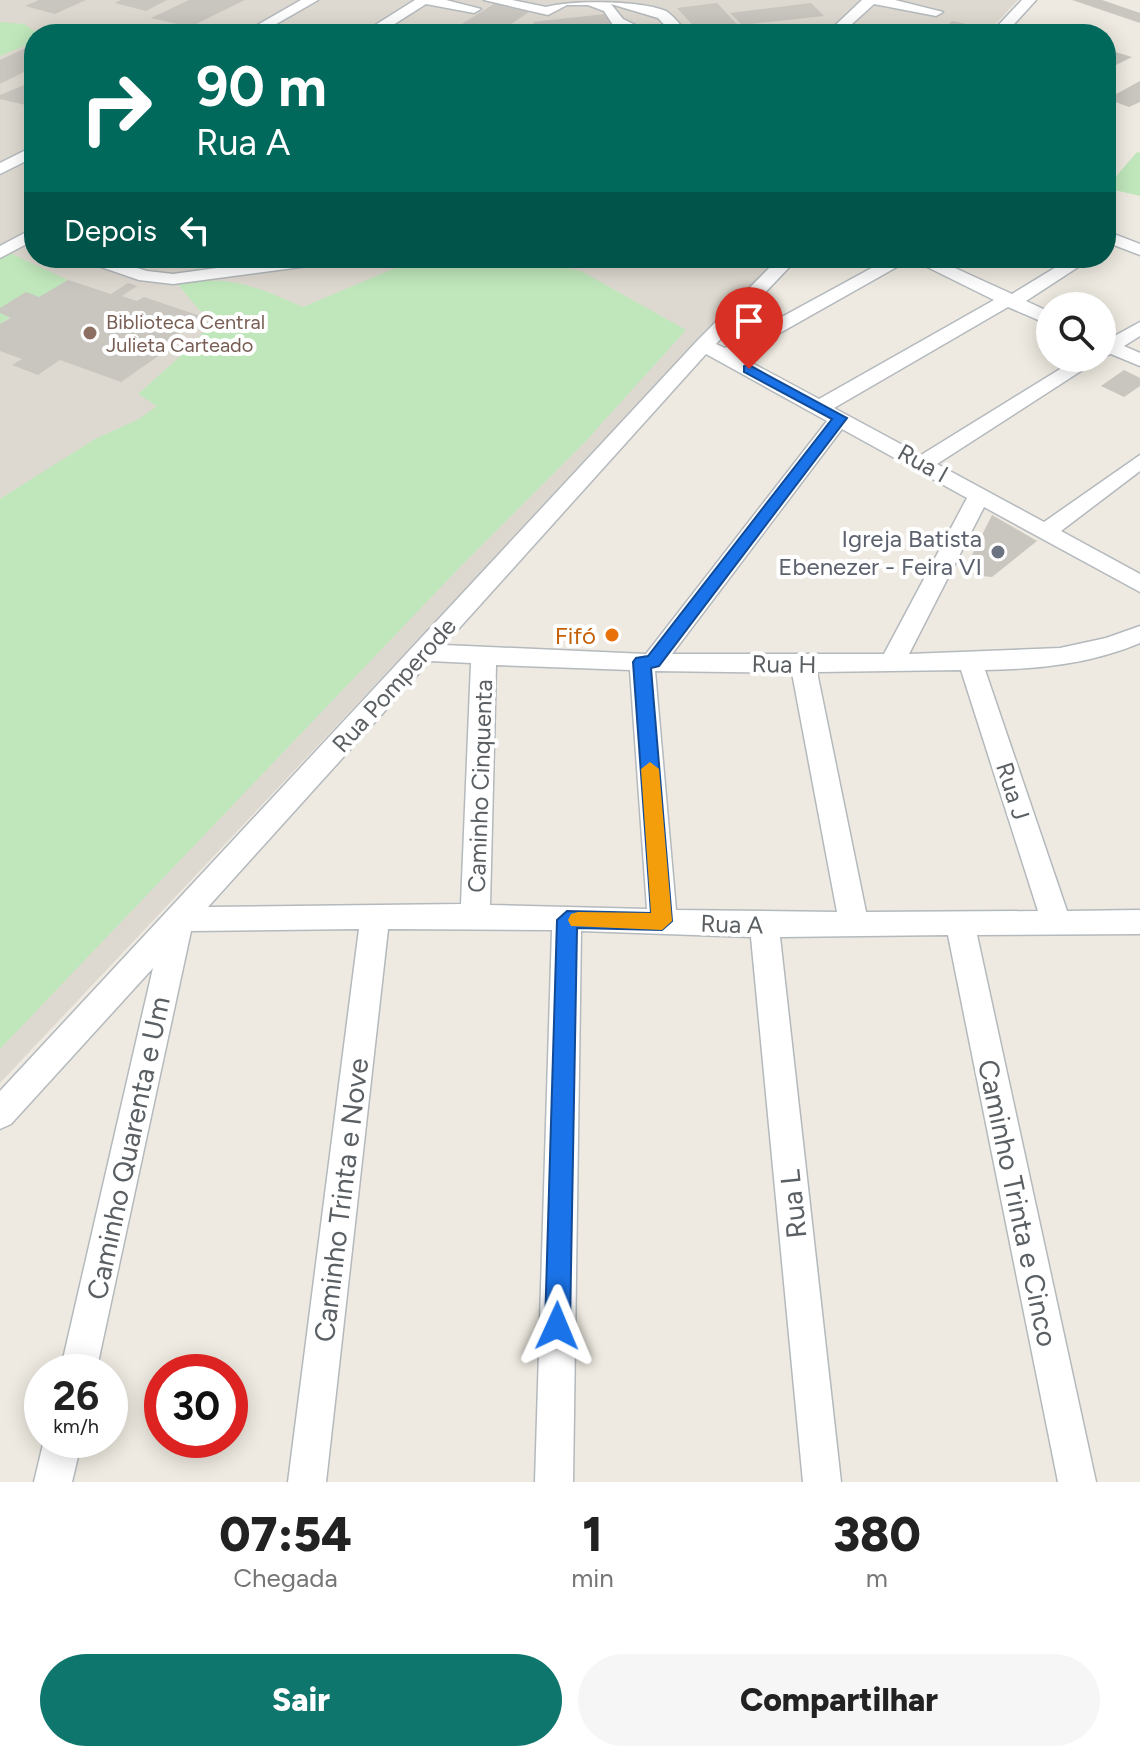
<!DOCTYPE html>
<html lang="pt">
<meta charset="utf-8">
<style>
:root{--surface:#fff;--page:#f6f6f6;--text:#222;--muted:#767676;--accent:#0f766e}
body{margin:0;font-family:Figtree,sans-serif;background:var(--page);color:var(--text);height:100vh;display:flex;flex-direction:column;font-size:30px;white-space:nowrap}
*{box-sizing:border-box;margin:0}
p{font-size:26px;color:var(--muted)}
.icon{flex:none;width:44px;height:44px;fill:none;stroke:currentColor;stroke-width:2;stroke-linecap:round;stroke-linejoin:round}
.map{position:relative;height:1482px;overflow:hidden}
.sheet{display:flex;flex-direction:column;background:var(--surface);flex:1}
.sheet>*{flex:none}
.top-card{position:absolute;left:24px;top:24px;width:1092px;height:244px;border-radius:32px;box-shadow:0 4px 20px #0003;background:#00695c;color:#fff;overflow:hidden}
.buttons{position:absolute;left:1036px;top:292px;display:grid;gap:16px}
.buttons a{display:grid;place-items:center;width:80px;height:80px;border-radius:50%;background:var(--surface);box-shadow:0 4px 20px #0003;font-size:40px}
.speed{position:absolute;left:24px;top:1354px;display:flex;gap:16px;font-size:40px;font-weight:700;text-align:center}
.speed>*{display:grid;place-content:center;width:104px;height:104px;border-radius:50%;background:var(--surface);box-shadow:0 4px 20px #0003;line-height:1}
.speed small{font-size:20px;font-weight:400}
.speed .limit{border:12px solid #d22;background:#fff;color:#111}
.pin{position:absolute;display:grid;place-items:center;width:68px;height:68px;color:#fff;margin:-82px -34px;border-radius:50% 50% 50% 0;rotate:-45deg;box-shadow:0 0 8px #0007}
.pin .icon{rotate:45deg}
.me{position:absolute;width:88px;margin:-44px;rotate:1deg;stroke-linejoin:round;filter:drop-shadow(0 0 6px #0008)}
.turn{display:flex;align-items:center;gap:28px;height:168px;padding:0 40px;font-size:36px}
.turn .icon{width:104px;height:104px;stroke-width:2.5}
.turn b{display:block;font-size:56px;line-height:68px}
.then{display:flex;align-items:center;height:76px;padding:0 40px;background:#0003;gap:16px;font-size:30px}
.eta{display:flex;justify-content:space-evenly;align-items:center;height:136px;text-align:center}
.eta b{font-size:48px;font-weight:800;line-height:56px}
.primary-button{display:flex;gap:16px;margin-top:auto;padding:16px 40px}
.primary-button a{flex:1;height:92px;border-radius:48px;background:var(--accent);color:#fff;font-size:32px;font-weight:800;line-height:92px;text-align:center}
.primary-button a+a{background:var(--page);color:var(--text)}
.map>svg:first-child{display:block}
</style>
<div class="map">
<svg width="1140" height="1482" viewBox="0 0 1140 1482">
<rect width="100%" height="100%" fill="#eeeae1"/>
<path fill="#ded9d0" d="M0,0H1018L986,34H34V258H777L0,1083Z"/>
<g fill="#c0e7bc">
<path d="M0,22L24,24L39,34H34V42L0,56Z"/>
<path d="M1137,152L1140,153V196L1106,188Z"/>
<path d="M10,253L68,280L0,324V258Z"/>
<path d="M431,258H521L581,271L686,330L585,442L461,566L0,1049V499L95,439L139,419L157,406L138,394L195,343L213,318L199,310L177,283C229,275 256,286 303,307L407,263Z"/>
</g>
<g fill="#c9c5bf">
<path d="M39,0H86L55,14L25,6Z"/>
<path d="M121,0H167L146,11L115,3Z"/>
<path d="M189,0H245L190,27L151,18Z"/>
<path d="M1072,0H1102L1140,13V23Z"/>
<path d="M717,3L746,34H701L677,8Z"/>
<path d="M811,3L824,16L742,25L730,13Z"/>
<path d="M494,4L529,12L496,34H446Z"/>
<path d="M605,14L617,30L541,34L533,22Z"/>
<path d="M952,21L986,28L980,34L940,33Z"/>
<path d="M34,44V67L0,84V60Z"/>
<path d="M1109,50L1132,57L1106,70V51Z"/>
<path d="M34,81V107L0,99V95Z"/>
<path d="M1140,81V102L1129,107L1107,99Z"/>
<path d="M68,280L111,294L128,283L137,286L122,296L137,301L144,297L203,317L169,341L177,343L121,382L60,360L38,375L12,365L22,359L0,351V324L11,318L0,313V308L26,292L39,297Z"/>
<path d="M1124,370L1140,378V386L1124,397L1101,386Z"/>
<path d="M992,515L1037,541L992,577L972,575L968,563Z"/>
</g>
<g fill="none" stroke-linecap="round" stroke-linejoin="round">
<g stroke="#b4b9bd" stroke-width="3">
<g id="minor">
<path d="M301,0H318L259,34H242Z"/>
<path d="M415,0H446L481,9L474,13L426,4L393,25L421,34L383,31L361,34Z"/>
<path d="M484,0H512L546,7C570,0 639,0 666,11C674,16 682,27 688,34H673L658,18L611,4L623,19L654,34H635L613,25L604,11L588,5H567L548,15Z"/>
<path d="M862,0H895L943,12L936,16L874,4L841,34H826Z"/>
<path d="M1022,0H1036L1005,34H990Z"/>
<path d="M34,146V157L0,174V163Z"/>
<path d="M34,228V240L0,258V246Z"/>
<path d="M1106,231L1140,244V255L1106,242Z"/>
<path d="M75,258H103L147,271L173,274L291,258H340L331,263L173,284L139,280Z"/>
<path d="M779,258H798L716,344L725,348L890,258H933L1012,294L1071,258H1092L1026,301L1050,312V325L1008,307L834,408L921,455L1078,358H1101L937,464L1044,522L1140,455V471L1061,531L1140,574V592L984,507L909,654L1060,648L1106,638L1140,626V643C1090,664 1039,669 985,670L1067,911L1140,910V934L977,935L1096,1482H1058L948,935L780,937L841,1482H803L751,937L581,931L573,1482H535L552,930L388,929L326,1482H288L359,929L191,931L96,1372H60L153,968L11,1124L0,1129V1091L697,341ZM911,259L994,300L819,399L739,356ZM706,354L827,421L646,654L444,645ZM842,429L967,498L884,654H672ZM430,661L471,663L461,904L208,907ZM496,665L630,670L647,909L490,905ZM961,670L1038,911L866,912L817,672ZM655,671L792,673L837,912L676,910Z"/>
<path d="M1140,322V336L1124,346L1140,353V366L1111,354L1102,357V337L1109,339Z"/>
<path d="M44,1440H82L72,1482H34Z"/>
</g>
</g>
<use href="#minor" fill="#fff" fill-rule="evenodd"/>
</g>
<path fill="#1a73e8" stroke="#114b97" stroke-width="2" d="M749,365L847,418L659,666L651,668L672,921L662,930L577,928L570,1326L566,1335L557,1338L548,1335L545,1326L557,920L567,911L651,913L633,662L636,658L648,656L832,419L744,372V366Z"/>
<path fill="#f59e0b" d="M650,762L659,769L672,921L662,930L571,926L568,920L571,914L578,912L651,913L641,769Z"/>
<circle fill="#8d6e63" stroke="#fff" stroke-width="3" cx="90" cy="333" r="8"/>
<circle fill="#6b7280" stroke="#fff" stroke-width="3" cx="998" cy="552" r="8"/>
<circle fill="#e8710a" stroke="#fff" stroke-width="3" cx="612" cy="635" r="8"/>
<g text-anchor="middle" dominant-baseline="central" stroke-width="8" stroke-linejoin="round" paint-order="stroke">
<g font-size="20" fill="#785e54" stroke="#fff" text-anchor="start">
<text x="106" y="322">Biblioteca Central<tspan x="106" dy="23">Julieta Carteado</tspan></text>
</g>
<g font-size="24" fill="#5a5f63" stroke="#fff">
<text transform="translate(923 463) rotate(29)">Rua I</text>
<text transform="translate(784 664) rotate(1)">Rua H</text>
<text transform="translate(394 685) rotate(-48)">Rua Pomperode</text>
<text transform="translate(480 786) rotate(-88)">Caminho Cinquenta</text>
<text transform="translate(1013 791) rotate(72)">Rua J</text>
<text transform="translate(732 924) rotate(2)">Rua A</text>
</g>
<g font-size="24" fill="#5b616d" stroke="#fff" text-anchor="end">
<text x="982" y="538">Igreja Batista<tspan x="982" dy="28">Ebenezer - Feira VI</tspan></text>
</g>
<g font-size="24" fill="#c56008" stroke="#fff" text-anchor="end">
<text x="596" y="635">Fifó</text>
</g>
<g font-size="28" fill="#5a5f63" stroke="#fff">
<text transform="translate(128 1148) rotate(-78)">Caminho Quarenta e Um</text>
<text transform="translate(341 1200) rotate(-83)">Caminho Trinta e Nove</text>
<text transform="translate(1018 1203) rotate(78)">Caminho Trinta e Cinco</text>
<text transform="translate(793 1204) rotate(-96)">Rua L</text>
</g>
</g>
</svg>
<div class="buttons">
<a><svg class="icon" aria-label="search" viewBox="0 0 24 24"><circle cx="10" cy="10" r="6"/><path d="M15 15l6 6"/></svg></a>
</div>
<div class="speed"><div>26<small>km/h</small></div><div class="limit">30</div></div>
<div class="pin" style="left:749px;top:369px;background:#d93025"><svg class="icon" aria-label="arrive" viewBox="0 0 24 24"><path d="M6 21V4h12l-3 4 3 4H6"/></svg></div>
<svg class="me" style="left:557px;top:1326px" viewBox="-20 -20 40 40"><path d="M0-17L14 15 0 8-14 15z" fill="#1a73e8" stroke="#fff" stroke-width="4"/></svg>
<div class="top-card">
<div class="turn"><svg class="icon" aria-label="right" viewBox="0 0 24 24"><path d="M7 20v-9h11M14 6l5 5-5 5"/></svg><div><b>90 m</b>Rua A</div></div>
<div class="then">Depois<svg class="icon" aria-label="left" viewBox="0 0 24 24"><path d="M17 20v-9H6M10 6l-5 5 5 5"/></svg></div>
</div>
</div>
<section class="sheet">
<div class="eta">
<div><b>07:54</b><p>Chegada</p></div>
<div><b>1</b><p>min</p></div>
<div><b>380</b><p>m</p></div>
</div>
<div class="primary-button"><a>Sair</a><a>Compartilhar</a></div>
</section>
